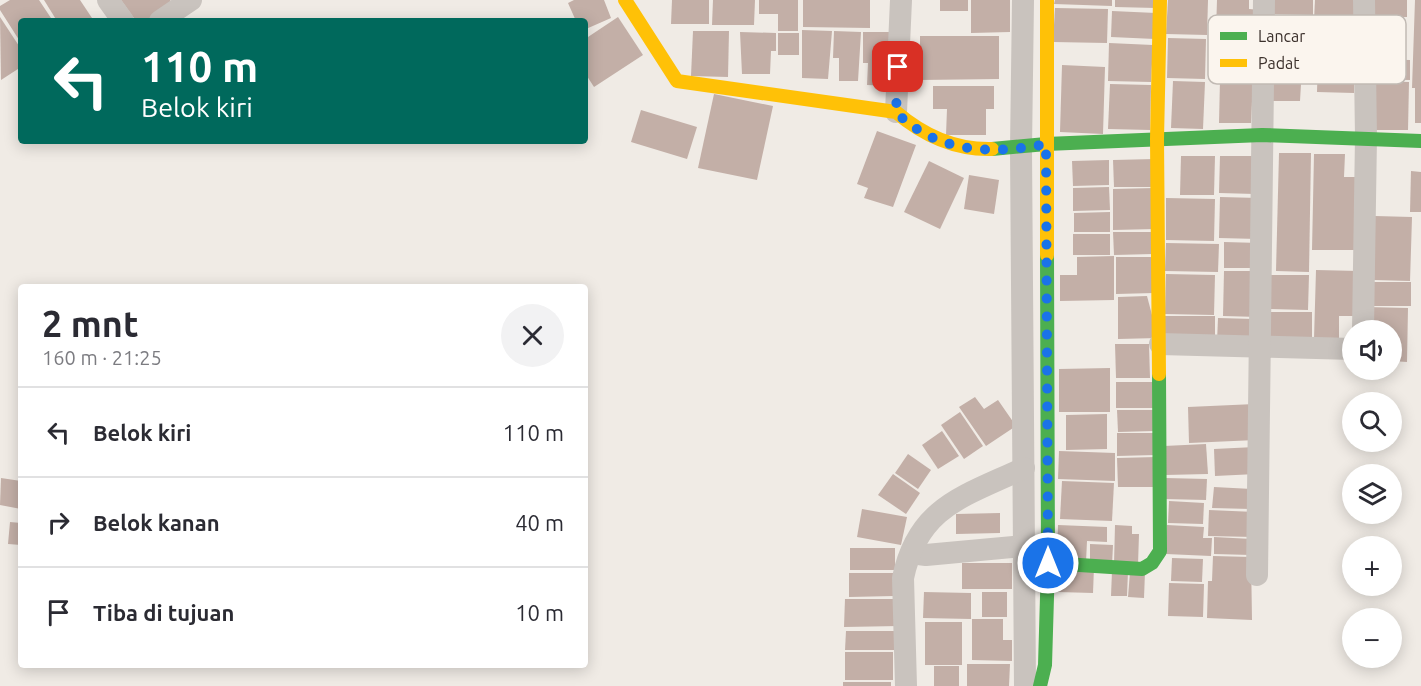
<!DOCTYPE html>
<html lang="id">
<meta charset="utf-8">
<style>
:root{--surface:#fff;--page:#f2f2f3;--text:#2b2b33;--muted:#7c7c81;--line:#e1e1e2}
body{margin:0;font-family:Ubuntu,sans-serif;background:var(--page);color:var(--text);height:100vh;display:flex;flex-direction:column;font-size:22px;white-space:nowrap}
*{box-sizing:border-box;margin:0}
p{font-size:20px;color:var(--muted)}
.icon{flex:none;width:33px;height:33px;fill:none;stroke:currentColor;stroke-width:2;stroke-linecap:round;stroke-linejoin:round}
.map{position:relative;flex:1;overflow:hidden}
.side{position:absolute;left:18px;top:284px;width:570px;height:384px;display:flex;flex-direction:column;background:var(--surface);border-radius:6px;box-shadow:0 3px 15px #0003}
.side>*{flex:none}
.hud{position:absolute;left:18px;top:18px;width:570px;height:126px;border-radius:6px;box-shadow:0 3px 15px #0003;background:#00695c;color:#fff;overflow:hidden}
.tools{position:absolute;left:1342px;top:320px;display:grid;gap:12px}
.tools a{display:grid;place-items:center;width:60px;height:60px;border-radius:50%;background:var(--surface);box-shadow:0 3px 15px #0003;font-size:30px}
.pin{position:absolute;display:grid;place-items:center;width:51px;height:51px;color:#fff;margin:-26px;border-radius:12px;box-shadow:0 3px 9px #0006}
.me{position:absolute;width:66px;margin:-33px;rotate:0deg;stroke-linejoin:round;filter:drop-shadow(0 0 4px #0008)}
.turn{display:flex;align-items:center;gap:21px;height:126px;padding:0 24px;font-size:27px}
.turn .icon{width:78px;height:78px;stroke-width:2.5}
.turn b{display:block;font-size:42px;line-height:51px}
.round{display:grid;place-items:center;flex:none;width:63px;height:63px;border-radius:32px;background:var(--page)}
.headline{display:flex;align-items:center;justify-content:space-between;height:102px;padding:0 24px}
h1{font-size:36px;font-weight:700;line-height:45px}
ul{padding:0;list-style:none}
li{display:flex;align-items:center;gap:18px;height:90px;padding:0 24px;border-top:2px solid var(--line)}
li div{flex:1}
li b{display:block;font-size:22px}
li em{font-style:normal}
.map>svg:first-child{display:block}
</style>
<div class="map">
<svg width="1421" height="686" viewBox="0 0 1421 686">
<rect width="100%" height="100%" fill="#f0ebe5"/>
<g fill="#c3afa7">
<path d="M10,0H39L53,21H21V43L0,10V6Z"/>
<path d="M44,0H80L92,18L88,21H57Z"/>
<path d="M121,0H170L173,4L149,21H136Z"/>
<path d="M574,0H604L611,18L586,29L585,21H576L568,3Z"/>
<path d="M672,0H709V24H671Z"/>
<path d="M713,0H755L754,25H712Z"/>
<path d="M759,0H798V31H778V14H759Z"/>
<path d="M803,0H870V28L803,27Z"/>
<rect x="940" y="0" width="28" height="11"/>
<path d="M971,0H1010V32L971,33Z"/>
<path d="M1055,0H1112V6L1054,4Z"/>
<path d="M1115,0H1157L1156,8L1115,7Z"/>
<path d="M1168,0H1208L1207,35L1166,34Z"/>
<path d="M1217,0H1249V9L1261,10L1260,33L1216,32Z"/>
<path d="M1273,0H1313V15L1272,14Z"/>
<path d="M1315,0H1362L1361,21L1314,20Z"/>
<path d="M1368,0H1407V17H1403L1402,57H1368Z"/>
<path d="M1415,0H1421V123H1415V88H1412Z"/>
<path d="M1055,8L1108,9L1107,43L1053,42Z"/>
<path d="M1112,11L1156,13L1155,39L1111,37Z"/>
<path d="M0,17L21,49V67L1,80Z"/>
<path d="M618,17L643,55L594,87L585,73V39Z"/>
<path d="M802,30L832,31L828,79L802,78Z"/>
<path d="M693,31H729L728,77L691,76Z"/>
<path d="M834,31L861,32L858,81H839V58H833Z"/>
<path d="M740,32L776,33V51H771L770,74H742Z"/>
<path d="M863,32H895L891,86L867,85L868,63H863Z"/>
<rect x="778" y="33" width="21" height="22"/>
<path d="M920,36H999V79L920,80Z"/>
<path d="M1168,38L1206,39L1205,79L1167,78Z"/>
<path d="M1109,43L1153,45L1151,82L1108,81Z"/>
<path d="M1318,58L1354,59V93L1317,92Z"/>
<path d="M1271,59H1310L1309,84H1301L1300,101H1270Z"/>
<path d="M1367,59L1410,60V80L1367,79Z"/>
<path d="M1062,65L1105,67L1103,134L1060,132Z"/>
<path d="M1220,80L1253,81L1251,123H1219Z"/>
<path d="M1173,81L1205,82L1203,129L1171,128Z"/>
<path d="M1371,81L1409,82L1408,130H1371Z"/>
<path d="M1110,84L1151,85L1150,130L1108,129Z"/>
<path d="M933,86H994V109H986V135H946L947,109H933Z"/>
<path d="M714,94L773,106L757,180L698,168Z"/>
<path d="M641,110L697,127L687,159L631,142Z"/>
<path d="M877,131L916,145L893,207L864,198L868,188L857,184Z"/>
<path d="M1279,153H1311L1309,272L1276,271Z"/>
<path d="M1314,154H1345L1344,177H1357L1356,250H1312Z"/>
<path d="M1181,156H1215L1214,195H1180Z"/>
<path d="M1220,156H1256L1255,194L1219,193Z"/>
<path d="M1155,159V187H1114L1113,160Z"/>
<path d="M1109,160V185L1073,186L1072,161Z"/>
<path d="M929,161L964,178L940,229L904,212Z"/>
<path d="M1411,171L1421,172V212H1410Z"/>
<path d="M969,175L999,180L994,214L964,209Z"/>
<path d="M1109,187L1110,210L1073,211V188Z"/>
<path d="M1155,188L1156,229L1113,230V189Z"/>
<path d="M1220,197L1259,198L1258,239L1219,238Z"/>
<path d="M1166,198L1215,199L1214,241L1166,240Z"/>
<path d="M1110,212V232H1074V213Z"/>
<path d="M1375,216L1412,217L1410,281L1374,280Z"/>
<path d="M1113,232H1153V254L1114,255Z"/>
<rect x="1073" y="234" width="37" height="21"/>
<path d="M1224,242L1260,243V268H1224Z"/>
<path d="M1166,243L1219,244L1218,272L1165,271Z"/>
<path d="M1114,256V300L1060,301V275H1077V257Z"/>
<path d="M1116,257H1153L1154,293L1116,294Z"/>
<path d="M1316,270L1359,271L1358,316H1339V339H1314Z"/>
<path d="M1224,271H1260L1259,317L1223,316Z"/>
<path d="M1166,274L1215,275L1214,315L1165,314Z"/>
<path d="M1271,275H1309L1308,310L1270,309Z"/>
<rect x="1369" y="282" width="42" height="24"/>
<path d="M1147,296L1158,338L1118,339V297Z"/>
<path d="M1366,307L1408,308L1407,362L1392,361V330H1366Z"/>
<path d="M1270,312H1312V341L1269,340Z"/>
<path d="M1165,316H1215V343L1165,342Z"/>
<path d="M1218,318L1254,319L1253,343L1217,342Z"/>
<path d="M1115,344H1149L1150,378H1116Z"/>
<path d="M1110,368V412H1059V369Z"/>
<rect x="1116" y="382" width="41" height="26"/>
<path d="M975,397L984,409L998,400L1016,426L986,446L959,407Z"/>
<path d="M1255,404L1256,440L1189,443L1188,407Z"/>
<path d="M1117,410H1154V431L1118,432Z"/>
<path d="M960,412L983,446L964,459L941,425Z"/>
<path d="M1107,414V449L1066,450V415Z"/>
<path d="M942,431L959,456L938,469L922,445Z"/>
<path d="M1117,433H1155V455L1117,456Z"/>
<path d="M1206,444L1208,474L1165,475L1164,446Z"/>
<path d="M1255,447L1256,474L1215,476L1214,449Z"/>
<path d="M1059,451L1115,453V481L1058,479Z"/>
<path d="M908,454L931,470L918,489L895,473Z"/>
<path d="M1157,457V487H1118L1117,458Z"/>
<path d="M893,474L920,493L906,514L878,495Z"/>
<path d="M1,478L21,481V509L0,505Z"/>
<path d="M1165,478L1207,479L1206,500L1164,499Z"/>
<path d="M1062,481L1114,483L1112,521L1060,519Z"/>
<path d="M1214,487L1252,489L1251,509L1212,508Z"/>
<path d="M1169,501L1204,503L1203,524L1168,523Z"/>
<path d="M862,509L907,517L901,545L857,537Z"/>
<path d="M1209,510L1255,512L1254,537L1208,536Z"/>
<path d="M1000,513V533L956,534V514Z"/>
<path d="M10,522L21,523V545L8,544Z"/>
<path d="M1058,525L1107,527V542L1087,541L1086,562L1057,561Z"/>
<path d="M1115,525L1132,526V534H1139L1138,565L1114,564Z"/>
<path d="M1167,525L1204,527L1203,538H1212L1211,556L1166,554Z"/>
<path d="M1214,537L1252,539L1251,555L1214,554Z"/>
<path d="M1090,544L1113,545L1112,565L1090,564Z"/>
<rect x="850" y="548" width="45" height="22"/>
<path d="M1213,556L1251,557L1252,620L1207,618L1208,581H1212Z"/>
<path d="M1172,558L1203,559L1202,582L1171,581Z"/>
<rect x="962" y="563" width="50" height="26"/>
<path d="M1059,566L1094,567L1093,593L1058,592Z"/>
<path d="M1112,571H1128L1127,596H1111Z"/>
<path d="M1130,572H1145L1144,598L1128,597Z"/>
<path d="M849,573H894V596L849,597Z"/>
<path d="M1169,583L1204,584L1203,617L1168,616Z"/>
<path d="M924,592L971,593V619L923,618Z"/>
<rect x="982" y="592" width="25" height="25"/>
<path d="M845,599H899V626L844,627Z"/>
<path d="M972,619H1003V640H1012V661L972,660Z"/>
<rect x="925" y="622" width="37" height="43"/>
<path d="M846,631H894V650H845Z"/>
<rect x="845" y="652" width="48" height="28"/>
<path d="M967,664H1010L1009,686H967Z"/>
<rect x="934" y="666" width="25" height="20"/>
<rect x="843" y="682" width="48" height="4"/>
</g>
<g fill="none" stroke-linecap="round" stroke-linejoin="round">
<g stroke="#c9c3be" stroke-width="22">
<path d="M108,0L123,21"/>
<path d="M1023,0L1021,149L1025,686"/>
<path d="M160,21L191,0"/>
<path d="M896,112L901,0"/>
<path d="M1363,330L1366,137L1364,0"/>
<path d="M1160,344L1353,349"/>
<path d="M911,553L926,555L1023,546"/>
<path d="M1257,575L1264,0"/>
<path d="M906,686L903,578C918,506 965,496 1024,468"/>
</g>
<g stroke="#4caf50" stroke-width="14">
<path d="M992,149L1046,144L1262,135L1421,141"/>
<path d="M1048,563L1142,569L1152,563L1160,551L1159,374"/>
<path d="M1040,686L1045,665L1048,563L1047,255"/>
</g>
<g stroke="#ffc107" stroke-width="14">
<path d="M625,0L677,81L896,112C924,136 955,150 992,149"/>
<path d="M1047,0V255"/>
<path d="M1159,374L1157,139L1160,0"/>
</g>
</g>
<g fill="none" stroke-linecap="round" stroke-linejoin="round">
<path stroke="#1a73e8" stroke-width="10" stroke-dasharray="0 18" d="M898,67L896,112C936,153 992,155 1046,144L1048,563"/>
</g>
<rect x="1208" y="15" width="198" height="69" rx="9" fill="#fbf5ee" stroke="#c1bab4" stroke-width="1.5"/>
<rect x="1220" y="32" width="27" height="8" fill="#4caf50"/>
<rect x="1220" y="59" width="27" height="8" fill="#ffc107"/>
<g font-size="16" fill="#3b302b">
<text x="1258" y="42">Lancar</text>
<text x="1258" y="69">Padat</text>
</g>
</svg>
<div class="tools">
<a><svg class="icon" aria-label="sound" viewBox="0 0 24 24"><path d="M4 9h4l5-4v14l-5-4H4zM17 9q2 3 0 6"/></svg></a>
<a><svg class="icon" aria-label="search" viewBox="0 0 24 24"><circle cx="10" cy="10" r="6"/><path d="M15 15l6 6"/></svg></a>
<a><svg class="icon" aria-label="layers" viewBox="0 0 24 24"><path d="M12 4l9 5-9 5-9-5zM3 14l9 5 9-5"/></svg></a>
<a>+</a>
<a>−</a>
</div>
<div class="pin" style="left:898px;top:67px;background:#d93025"><svg class="icon" aria-label="arrive" viewBox="0 0 24 24"><path d="M6 21V4h12l-3 4 3 4H6"/></svg></div>
<svg class="me" style="left:1048px;top:563px" viewBox="-20 -20 40 40"><circle r="17" fill="#1a73e8" stroke="#fff" stroke-width="3"/><path d="M0-11L8 9 0 5-8 9z" fill="#fff"/></svg>
<div class="hud">
<div class="turn"><svg class="icon" aria-label="left" viewBox="0 0 24 24"><path d="M17 20v-9H6M10 6l-5 5 5 5"/></svg><div><b>110 m</b>Belok kiri</div></div>
</div>
<section class="side">
<div class="headline"><div><h1>2 mnt</h1><p>160 m · 21:25</p></div><a class="round"><svg class="icon" aria-label="close" viewBox="0 0 24 24"><path d="M6 6l12 12M18 6L6 18"/></svg></a></div>
<ul>
<li><svg class="icon" aria-label="left" viewBox="0 0 24 24"><path d="M17 20v-9H6M10 6l-5 5 5 5"/></svg><div><b>Belok kiri</b></div><em>110 m</em></li>
<li><svg class="icon" aria-label="right" viewBox="0 0 24 24"><path d="M7 20v-9h11M14 6l5 5-5 5"/></svg><div><b>Belok kanan</b></div><em>40 m</em></li>
<li><svg class="icon" aria-label="arrive" viewBox="0 0 24 24"><path d="M6 21V4h12l-3 4 3 4H6"/></svg><div><b>Tiba di tujuan</b></div><em>10 m</em></li>
</ul>
</section>
</div>
